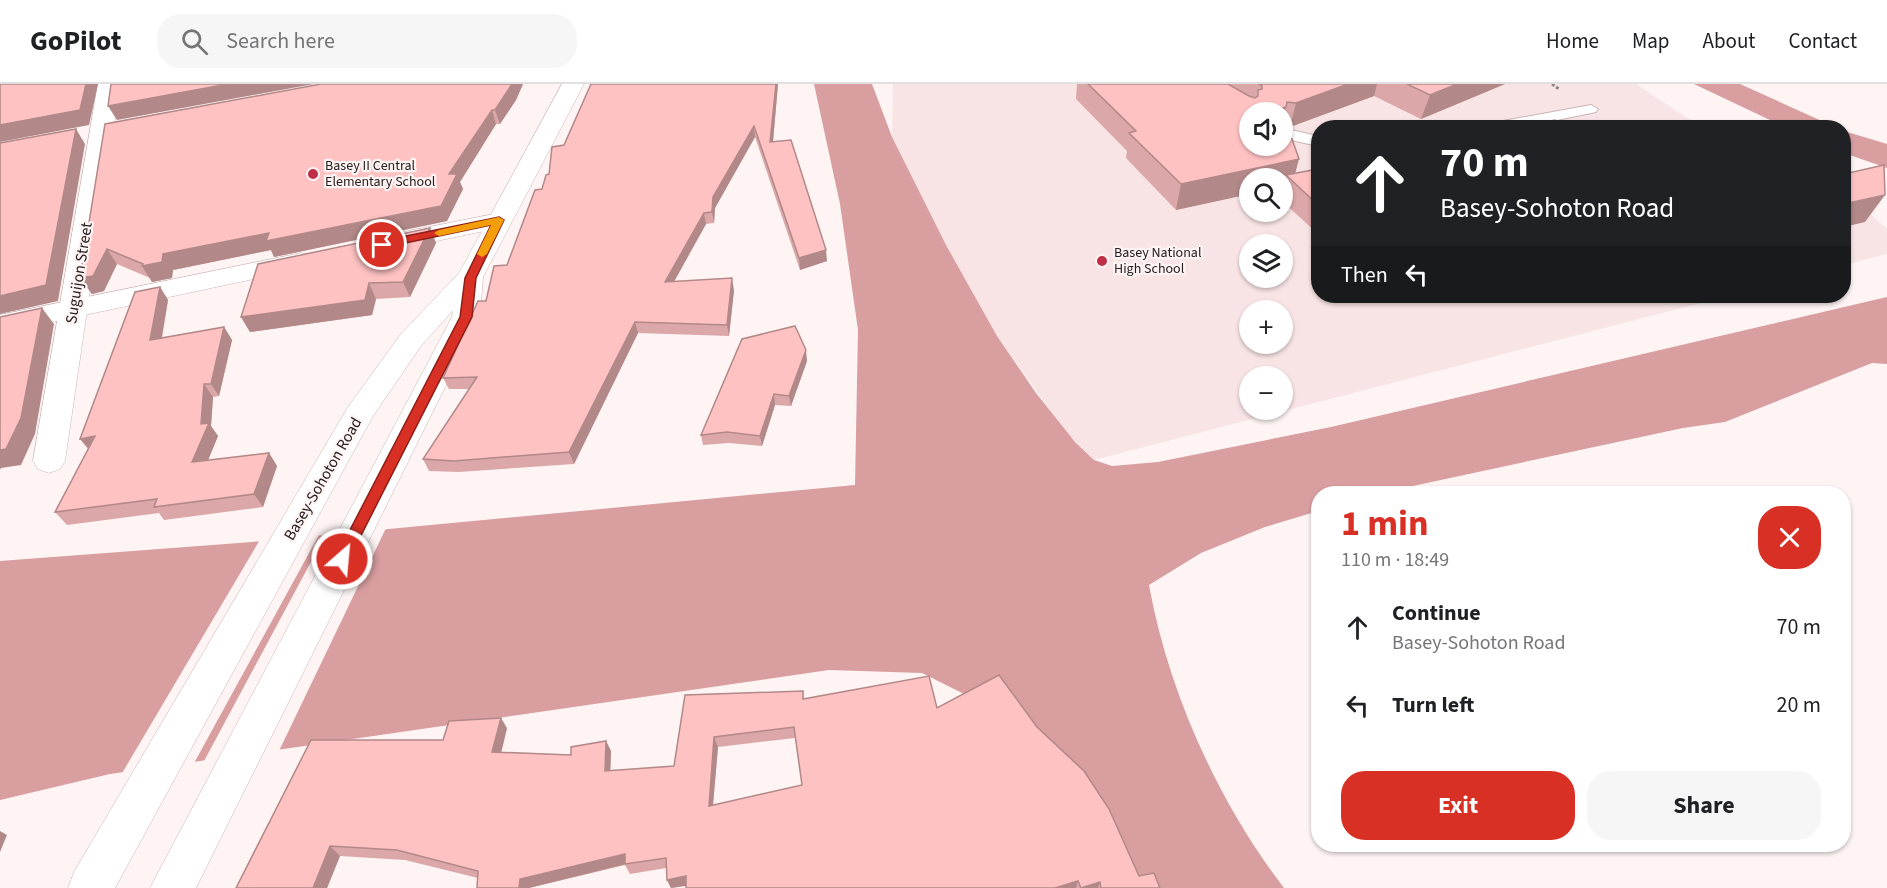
<!DOCTYPE html>
<meta charset="utf-8">
<style>
:root{--surface:#fff;--page:#f6f6f6;--text:#202124;--muted:#757577;--line:#e0e0e0;--accent:#d93025}
body{margin:0;font-family:"Source Sans 3",sans-serif;background:var(--page);color:var(--text);height:100vh;display:flex;flex-direction:column;font-size:22px;white-space:nowrap}
*{box-sizing:border-box;margin:0}
p{font-size:20px;color:var(--muted)}
.icon{flex:none;width:33px;height:33px;fill:none;stroke:currentColor;stroke-width:2;stroke-linecap:round;stroke-linejoin:round}
.map{position:relative;flex:1;overflow:hidden}
.sheet{position:absolute;left:1311px;top:402px;width:540px;height:366px;display:flex;flex-direction:column;background:var(--surface);border-radius:24px;box-shadow:0 2px 4px #0004}
.sheet>*{flex:none}
.top-card{position:absolute;left:1311px;top:36px;width:540px;height:183px;border-radius:24px;box-shadow:0 2px 4px #0004;background:#202124;color:#fff;overflow:hidden}
.fabs{position:absolute;left:1239px;top:18px;display:grid;gap:12px}
.fabs a{display:grid;place-items:center;width:54px;height:54px;border-radius:50%;background:var(--surface);box-shadow:0 2px 4px #0004;font-size:30px}
.pin{position:absolute;display:grid;place-items:center;width:51px;height:51px;color:#fff;margin:-26px;border:3px solid #fff;border-radius:50%;box-shadow:0 2px 6px #0007}
.me{position:absolute;width:66px;margin:-33px;rotate:27deg;stroke-linejoin:round;filter:drop-shadow(0 0 4px #0008)}
.turn{display:flex;align-items:center;gap:21px;height:126px;padding:0 30px;font-size:27px}
.turn .icon{width:78px;height:78px;stroke-width:2.5}
.turn b{display:block;font-size:42px;line-height:51px}
.then{display:flex;align-items:center;height:57px;padding:0 30px;background:#0003;gap:12px;font-size:22px}
.round{display:grid;place-items:center;flex:none;width:63px;height:63px;border-radius:24px;background:var(--page)}
.summary{display:flex;align-items:center;justify-content:space-between;height:102px;padding:0 30px}
h1{font-size:36px;font-weight:700;line-height:45px;color:var(--accent)}
.action{display:flex;gap:12px;margin-top:auto;padding:12px 30px}
.action a{flex:1;height:69px;border-radius:24px;background:var(--accent);color:#fff;font-size:24px;font-weight:700;line-height:69px;text-align:center}
.action a+a{background:var(--page);color:var(--text)}
ul{padding:0;list-style:none}
li{display:flex;align-items:center;gap:18px;height:78px;padding:0 30px}
li div{flex:1}
li b{display:block;font-size:22px}
li em{font-style:normal}
header{display:flex;align-items:center;gap:36px;box-sizing:border-box;height:84px;padding:0 30px;background:var(--surface);border-bottom:2px solid var(--line)}
header strong{font-size:28px}
nav{display:flex;gap:33px;margin-inline-start:auto;font-size:21px}
.search{width:420px;height:54px;background:var(--page);display:flex;align-items:center;gap:15px;box-sizing:border-box;padding:0 21px;border-radius:24px;color:var(--muted);font-size:22px}
.map>svg:first-child{display:block}
</style>
<header>
<strong>GoPilot</strong>
<div class="search"><svg class="icon" aria-label="search" viewBox="0 0 24 24"><circle cx="10" cy="10" r="6"/><path d="M15 15l6 6"/></svg>Search here</div>
<nav><a>Home</a><a>Map</a><a>About</a><a>Contact</a></nav>
</header>
<div class="map">
<svg width="1887" height="804" viewBox="0 0 1887 804">
<rect width="100%" height="100%" fill="#fef4f4"/>
<g fill="#f8e4e4" fill-rule="evenodd">
<path d="M893,0H1636L1701,43L1318,44V212H1728L1094,376L1065,347L997,252L946,161L892,53ZM1250,28H1282V62H1250ZM1250,94H1282V128H1250ZM1250,160H1282V194H1250ZM1250,226H1282V260H1250ZM1250,292H1282V326H1250Z"/>
<path d="M1844,107L1887,145V170L1844,181Z"/>
</g>
<g fill="#d99ea0">
<path d="M814,0H872L892,53L946,161L997,252L1036,309L1075,358L1094,376L1112,382L1158,378L1331,343L1887,213V280L1872,279L1725,338L1683,344L1380,409L1318,410V427L1265,443L1201,469L1149,501C1168,607 1218,718 1284,804H1125L990,623L922,589L829,586L110,690L0,716V477L252,458L855,401L858,246L840,120Z"/>
<path d="M1694,0H1740L1835,43H1785Z"/>
<path d="M1844,47L1887,60V84L1844,69Z"/>
</g>
<g fill="#fef4f4">
<path d="M387,442L278,669L203,679L327,448Z"/>
<path d="M320,449L193,681L121,691L261,454Z"/>
</g>
<g fill="none" stroke-linecap="round" stroke-linejoin="round">
<g stroke="#cbb4b4" stroke-width="2">
<g id="lane">
<path d="M1591,21L1598,25L1596,28L1518,44H1485L1492,39Z"/>
<path d="M1282,44L1318,52V62L1282,54Z"/>
</g>
</g>
<g stroke="#cbb4b4" stroke-width="1">
<g id="street">
<path d="M98,0H120L65,377L60,385L49,389L38,385L33,377Z"/>
<path d="M470,185L479,187L483,193L480,233L196,804H150L452,233L457,193L461,187Z"/>
</g>
</g>
<g stroke="#cbb4b4" stroke-width="1">
<g id="secondary">
<path d="M499,129L508,132L512,137L508,142L389,167L380,164L376,159L380,154L389,151Z"/>
<path d="M301,169L310,171L314,177L310,183L0,249V231Z"/>
</g>
</g>
<g stroke="#cbb4b4" stroke-width="1">
<path id="primary" d="M562,0H584L483,193L421,262L373,332L115,804H68L74,788L348,323L401,250L459,189Z"/>
</g>
<path stroke="#8f8686" stroke-width="3" stroke-dasharray="3 2" stroke-linecap="butt" d="M1552,0L1559,5"/>
<use href="#lane" fill="#fff" fill-rule="evenodd"/>
<use href="#street" fill="#fff" fill-rule="evenodd"/>
<use href="#secondary" fill="#fff" fill-rule="evenodd"/>
<use href="#primary" fill="#fff" fill-rule="evenodd"/>
</g>
<g fill="#dba7a8" fill-rule="evenodd">
<path d="M321,0H523L516,16L500,40H496L460,98L463,105L447,137L274,173L271,166L173,186L172,194L152,198L150,194L117,180L104,207L92,210L80,194L105,40Z"/>
<path d="M591,0H778L773,58L827,177L800,186L755,53L715,124L714,139L706,140L674,198L734,206L729,252L638,249L574,380L459,388L429,387L423,375L470,305H449L443,294L486,217L507,181L549,90L564,61Z"/>
<path d="M1077,0H1505L1421,35L1374,12L1290,43L1282,42V28H1250L1295,90L1318,85V150L1282,117L1283,102L1176,126L1126,74L1127,67L1076,15Z"/>
<path d="M430,144L436,159L410,213L376,215L372,231L250,248L241,233Z"/>
<path d="M160,203L168,216L162,254L224,243L232,256L219,312L213,313L211,342L218,352L208,376L269,369L277,382L263,423L164,436L159,429L67,441L55,428L88,365L80,355Z"/>
<path d="M807,277L791,322L775,321L762,362L729,359L703,361L701,351Z"/>
<path d="M803,607L804,615L937,624L1139,792L1160,804H686V802L671,804L667,796L666,784L630,790L625,781L529,804H477L478,794L405,776L340,772L327,804H236L443,656L507,644L501,668L571,671L606,657L611,667L610,687L674,682L685,611ZM795,654L802,701L713,721L718,663Z"/>
</g>
<g fill="#b28888">
<path d="M86,0H98L89,41L0,58V41Z"/>
<path d="M228,0H314L117,36L108,22Z"/>
<path d="M512,0H523L516,16L500,40L495,26Z"/>
<path d="M776,0H778L772,69L770,58Z"/>
<path d="M1348,0H1377L1374,12L1290,43L1296,19Z"/>
<path d="M1457,0H1505L1421,35L1430,11Z"/>
<path d="M1286,23L1282,36V28H1270Z"/>
<path d="M492,26L496,40L460,98L463,105L447,137L274,173L271,166L173,186L172,194L152,198L142,182L163,170L449,90Z"/>
<path d="M754,42L755,53L715,124L714,139L712,128L713,113Z"/>
<path d="M76,45L85,60L58,217L0,230V212Z"/>
<path d="M1299,75L1293,98L1286,91L1283,102L1282,94H1250V110L1176,126L1181,100Z"/>
<path d="M1885,111L1865,138L1844,143V120Z"/>
<path d="M704,129L706,140L667,210L665,198Z"/>
<path d="M430,144L436,159L410,213L403,198Z"/>
<path d="M107,165L117,180L104,207L92,210L80,194Z"/>
<path d="M826,166L827,177L800,186L799,174Z"/>
<path d="M732,194L734,206L729,252L727,241Z"/>
<path d="M369,199L376,215L372,231L250,248L241,233Z"/>
<path d="M160,203L168,216L159,269L150,256Z"/>
<path d="M42,224L54,240L35,350L21,381L1,384L0,386V366Z"/>
<path d="M635,238L638,249L574,380L569,368Z"/>
<path d="M224,243L232,256L219,312L211,300Z"/>
<path d="M806,266L807,277L791,322L789,312Z"/>
<path d="M204,300L213,313L211,342L218,352L202,391L192,378L201,340Z"/>
<path d="M774,310L775,321L762,362L760,352Z"/>
<path d="M95,352L91,367L80,355Z"/>
<path d="M269,369L277,382L263,423L254,410Z"/>
<path d="M501,634L507,644L499,678L492,668Z"/>
<path d="M714,653L718,663L712,732L709,722Z"/>
<path d="M606,657L611,667L610,697L605,687Z"/>
<path d="M0,747L7,751L0,768Z"/>
<path d="M330,762L340,772L327,804H313Z"/>
<path d="M625,770L630,779L529,804H519L520,795Z"/>
<path d="M686,792L690,801L671,804L667,796Z"/>
<path d="M1078,797L1076,804H1055Z"/>
<path d="M1100,798L1098,804H1082Z"/>
</g>
<g fill="#ffc2c3" stroke="#b28888" stroke-width="1.5" fill-rule="evenodd">
<path d="M0,0H86L80,26L0,41Z"/>
<path d="M111,0H228L108,22Z"/>
<path d="M321,0H512L495,26H492L449,90H457L441,122L266,157L269,149L163,170L162,178L142,182L143,180L107,165L93,192L80,194L105,40Z"/>
<path d="M591,0H776L770,58L791,56L826,166L799,174L754,42L713,113L712,128L704,129L665,198L732,194L727,241L635,238L569,368L454,377L423,375L477,293L443,294L478,217H486L494,182L507,181L535,106L542,105L546,91L549,90L552,63L564,61Z"/>
<path d="M1088,0H1228L1249,12L1255,14L1258,12V6L1262,5V2L1259,0H1348L1296,19L1287,18L1286,23L1270,28H1250V62H1282V46L1292,55L1299,75L1181,100L1129,49L1136,47Z"/>
<path d="M1407,0H1457L1430,11Z"/>
<path d="M1555,36L1567,44H1517Z"/>
<path d="M76,45L46,201L0,212V59Z"/>
<path d="M1884,81L1885,111L1844,120V90Z"/>
<path d="M1318,85V121L1286,91Z"/>
<path d="M430,144L403,198L369,199L365,216L241,233L258,180Z"/>
<path d="M160,203L150,256L224,243L211,300H204L201,340L209,339L192,378L269,369L254,410L154,423L157,415L55,428L95,352L80,355L135,208Z"/>
<path d="M42,224L21,334L6,365L0,366V233Z"/>
<path d="M795,242L806,266L789,312L774,310L760,352L727,348L701,351L742,255Z"/>
<path d="M999,591L1037,643L1084,687L1109,725L1139,792L1154,789L1160,804H1101L1100,798L1081,804L1078,797L1055,804H686V792L667,796L666,774L625,780V770L520,795L519,804H477L478,787L397,766L330,762L313,804H236L311,656H443L449,637L501,634L492,668L571,671V663L606,657L605,687L674,682L685,611L803,607V615L929,592L937,624ZM794,643L802,701L709,722L714,653Z"/>
</g>
<path fill="#d93025" stroke="#8d1f18" stroke-width="1.5" d="M499,133L504,136L476,194L472,233L347,479H337L335,475L460,233L465,194L491,141L382,164L377,161L382,157Z"/>
<path fill="#f59e0b" d="M499,133L504,136L487,170L482,173L477,170L491,141L439,152L434,149L439,146Z"/>
<g fill="#bf2e46" stroke="#fef4f4" stroke-width="2">
<circle cx="313" cy="90" r="6"/>
<circle cx="1102" cy="177" r="6"/>
</g>
<g text-anchor="middle" dominant-baseline="central" stroke-width="4.5" stroke-linejoin="round" paint-order="stroke">
<g font-size="14" fill="#282020" stroke="#fef4f4" text-anchor="start">
<text x="325" y="82">Basey II Central<tspan x="325" dy="16">Elementary School</tspan></text>
<text x="1114" y="169">Basey National<tspan x="1114" dy="16">High School</tspan></text>
</g>
<g font-size="16" fill="#282020" stroke="#fef4f4">
<text transform="translate(79 189) rotate(-81)">Suguijon Street</text>
<text transform="translate(323 395) rotate(-60)">Basey-Sohoton Road</text>
</g>
</g>
</svg>
<div class="fabs">
<a><svg class="icon" aria-label="sound" viewBox="0 0 24 24"><path d="M4 9h4l5-4v14l-5-4H4zM17 9q2 3 0 6"/></svg></a>
<a><svg class="icon" aria-label="search" viewBox="0 0 24 24"><circle cx="10" cy="10" r="6"/><path d="M15 15l6 6"/></svg></a>
<a><svg class="icon" aria-label="layers" viewBox="0 0 24 24"><path d="M12 4l9 5-9 5-9-5zM3 14l9 5 9-5"/></svg></a>
<a>+</a>
<a>−</a>
</div>
<div class="pin" style="left:382px;top:161px;background:#d93025"><svg class="icon" aria-label="arrive" viewBox="0 0 24 24"><path d="M6 21V4h12l-3 4 3 4H6"/></svg></div>
<svg class="me" style="left:342px;top:475px" viewBox="-20 -20 40 40"><circle r="17" fill="#d93025" stroke="#fff" stroke-width="3"/><path d="M0-11L8 9 0 5-8 9z" fill="#fff"/></svg>
<div class="top-card">
<div class="turn"><svg class="icon" aria-label="ahead" viewBox="0 0 24 24"><path d="M12 20V5M6 11l6-6 6 6"/></svg><div><b>70 m</b>Basey-Sohoton Road</div></div>
<div class="then">Then<svg class="icon" aria-label="left" viewBox="0 0 24 24"><path d="M17 20v-9H6M10 6l-5 5 5 5"/></svg></div>
</div>
<section class="sheet">
<div class="summary"><div><h1>1 min</h1><p>110 m · 18:49</p></div><a class="round" style="background:#d93025;color:#fff"><svg class="icon" aria-label="close" viewBox="0 0 24 24"><path d="M6 6l12 12M18 6L6 18"/></svg></a></div>
<ul>
<li><svg class="icon" aria-label="ahead" viewBox="0 0 24 24"><path d="M12 20V5M6 11l6-6 6 6"/></svg><div><b>Continue</b><p>Basey-Sohoton Road</p></div><em>70 m</em></li>
<li><svg class="icon" aria-label="left" viewBox="0 0 24 24"><path d="M17 20v-9H6M10 6l-5 5 5 5"/></svg><div><b>Turn left</b></div><em>20 m</em></li>
</ul>
<div class="action"><a>Exit</a><a>Share</a></div>
</section>
</div>
